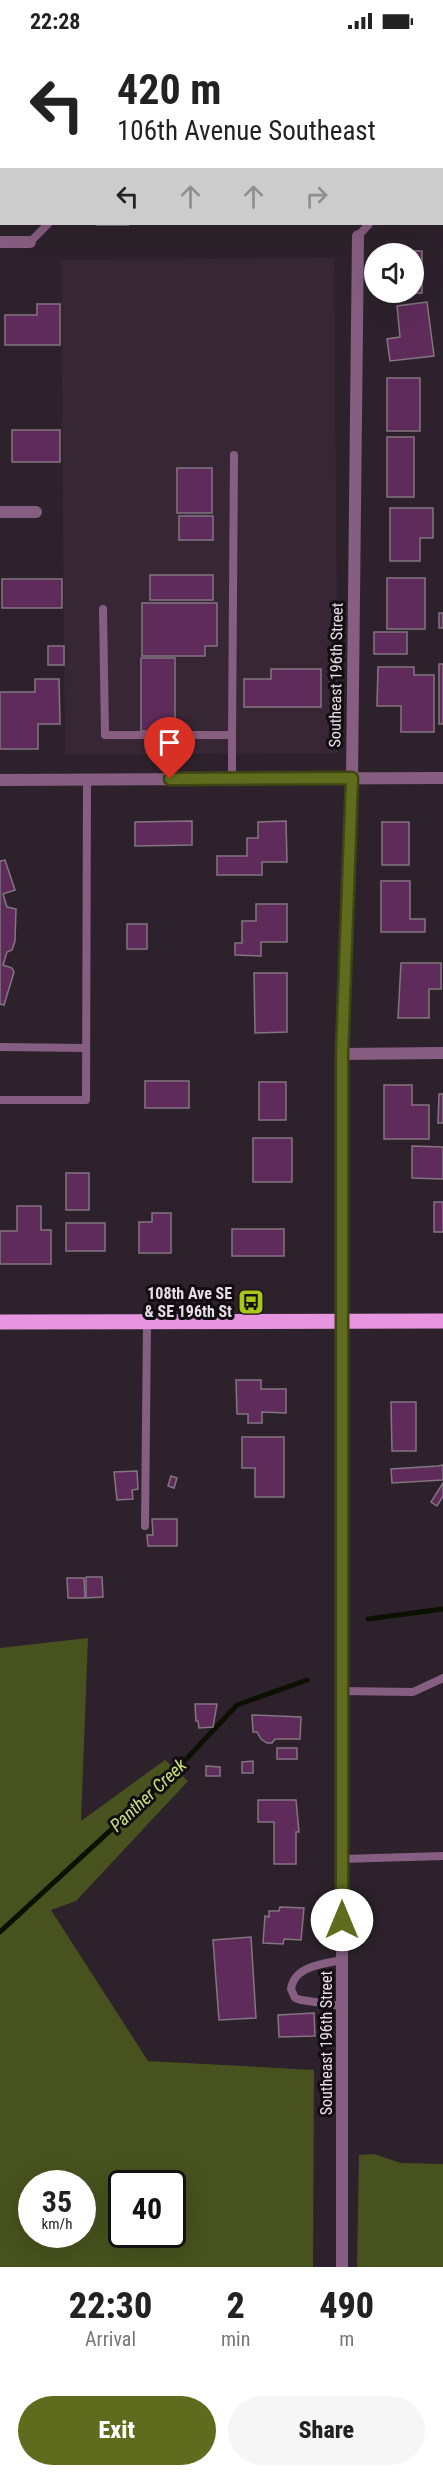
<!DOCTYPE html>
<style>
:root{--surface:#fff;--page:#f6f6f6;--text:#222;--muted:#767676;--accent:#5f6c1d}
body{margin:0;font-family:"Roboto Condensed",sans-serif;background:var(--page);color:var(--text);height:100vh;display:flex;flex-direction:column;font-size:22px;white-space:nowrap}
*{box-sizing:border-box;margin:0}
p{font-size:20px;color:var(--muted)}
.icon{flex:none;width:33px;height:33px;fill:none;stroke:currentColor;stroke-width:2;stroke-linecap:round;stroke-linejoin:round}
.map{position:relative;height:2225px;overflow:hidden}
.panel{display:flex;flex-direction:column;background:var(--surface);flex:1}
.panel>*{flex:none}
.top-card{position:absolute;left:0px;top:0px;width:444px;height:183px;box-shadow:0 6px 24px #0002;background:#fff;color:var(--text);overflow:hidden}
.fabs{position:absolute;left:364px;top:201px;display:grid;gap:12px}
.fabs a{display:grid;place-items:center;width:60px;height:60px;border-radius:50%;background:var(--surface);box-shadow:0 6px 24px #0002;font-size:30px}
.speed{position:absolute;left:18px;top:2128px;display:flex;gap:12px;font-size:30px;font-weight:700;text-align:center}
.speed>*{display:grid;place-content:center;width:78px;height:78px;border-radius:50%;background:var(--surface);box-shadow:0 6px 24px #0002;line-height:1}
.speed small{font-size:15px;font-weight:400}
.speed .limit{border:3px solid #111;border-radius:9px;background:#fff;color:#111}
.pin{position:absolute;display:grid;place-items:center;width:51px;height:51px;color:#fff;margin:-62px -26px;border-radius:50% 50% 50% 0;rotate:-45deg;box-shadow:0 0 6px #0007}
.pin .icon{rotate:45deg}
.me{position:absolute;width:66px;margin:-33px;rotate:0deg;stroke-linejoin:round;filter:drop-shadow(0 0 4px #0008)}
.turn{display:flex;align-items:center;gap:21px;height:126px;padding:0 18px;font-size:27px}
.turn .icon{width:78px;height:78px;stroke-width:2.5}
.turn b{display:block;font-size:42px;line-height:51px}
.lanes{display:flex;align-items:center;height:57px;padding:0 18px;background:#0003;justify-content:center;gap:30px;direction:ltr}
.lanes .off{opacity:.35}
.eta{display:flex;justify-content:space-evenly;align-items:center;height:102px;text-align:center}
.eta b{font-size:36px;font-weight:800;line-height:42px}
.primary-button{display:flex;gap:12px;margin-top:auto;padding:12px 18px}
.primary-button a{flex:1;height:69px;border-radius:36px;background:var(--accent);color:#fff;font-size:24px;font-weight:800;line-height:69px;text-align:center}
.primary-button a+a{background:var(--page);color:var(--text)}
.status{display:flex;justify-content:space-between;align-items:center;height:42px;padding:0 30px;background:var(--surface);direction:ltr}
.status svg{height:16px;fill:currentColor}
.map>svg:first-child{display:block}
</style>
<div class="status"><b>22:28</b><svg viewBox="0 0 49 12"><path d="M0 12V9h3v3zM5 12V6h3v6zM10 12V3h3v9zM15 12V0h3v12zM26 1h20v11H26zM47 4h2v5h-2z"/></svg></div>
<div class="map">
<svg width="443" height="2225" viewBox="0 0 443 2225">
<rect width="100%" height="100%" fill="#2d222b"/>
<path fill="#372735" d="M334,216L338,711L65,713L61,218Z"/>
<g fill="#47521e" fill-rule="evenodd">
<path d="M147,0H443V162L442,2Z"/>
<path d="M88,1596L81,1779L165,1718L188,1739L76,1859L51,1868L148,2019L314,2028L313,2225H0V1606ZM32,2142H82V2193H32ZM122,2142H172V2193H122Z"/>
<path d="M374,2112L401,2121L443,2122V2225H357L359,2113Z"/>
</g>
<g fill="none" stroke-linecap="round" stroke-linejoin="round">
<g stroke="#0c1000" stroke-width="5">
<path d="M368,1577L443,1567"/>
<path d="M0,1890L176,1728L237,1663L307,1638"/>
</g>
</g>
<g fill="#5e2b5a" stroke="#837581" stroke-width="1.5">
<rect x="97" y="182" width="31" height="1"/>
<path d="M395,209H422V251H395L414,250V212H395Z"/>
<path d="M427,260L434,314L390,319L387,297L400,295L397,264Z"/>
<path d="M37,262H60V303H5V273H37Z"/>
<rect x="387" y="336" width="33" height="53"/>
<rect x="12" y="388" width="48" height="32"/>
<rect x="387" y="395" width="27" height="60"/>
<rect x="177" y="426" width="35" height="45"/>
<path d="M390,466H433V496H420V519H390Z"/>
<rect x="179" y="474" width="34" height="24"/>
<rect x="150" y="533" width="63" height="25"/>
<rect x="387" y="536" width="38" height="51"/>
<rect x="2" y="537" width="60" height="29"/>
<path d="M142,561H217V604H205V614H142Z"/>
<rect x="439" y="571" width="4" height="15"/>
<rect x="374" y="590" width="33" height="22"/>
<rect x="48" y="604" width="16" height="19"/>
<rect x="141" y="616" width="34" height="73"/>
<rect x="439" y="622" width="4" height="60"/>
<path d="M378,625H414V633H434V690H401V664H377Z"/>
<path d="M271,627H321V665H244V637H271Z"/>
<path d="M35,637H59L60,682H38V707H0V650H35Z"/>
<path d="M192,779V803L135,804V780Z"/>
<path d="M286,779L287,820H262V833H217V814H247V796H258V780Z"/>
<rect x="382" y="780" width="27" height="43"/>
<path d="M5,818L15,848L3,852L7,865L16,867L15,899L12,908L7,910L3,923L12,926L14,930L4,963L0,962V819Z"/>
<path d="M381,839H410V877H425V890H381Z"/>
<path d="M256,862H287V900H261V914L235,913V901H242V879H256Z"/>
<rect x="127" y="882" width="20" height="25"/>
<path d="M401,921H441V947H429V976H398Z"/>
<path d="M254,931H287V990L255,991Z"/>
<rect x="145" y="1039" width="44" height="27"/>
<rect x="259" y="1040" width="27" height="38"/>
<path d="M384,1043H412V1063H429V1097H384Z"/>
<path d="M439,1052H443V1081H438Z"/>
<rect x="253" y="1096" width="39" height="44"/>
<path d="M412,1104L443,1105V1137L412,1136Z"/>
<rect x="66" y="1131" width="23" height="37"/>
<rect x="434" y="1160" width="9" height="30"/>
<path d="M17,1164H41V1188H51V1222H0V1189H17Z"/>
<path d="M152,1171H171V1211H139V1180H152Z"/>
<rect x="66" y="1181" width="39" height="28"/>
<rect x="232" y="1187" width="52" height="27"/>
<path d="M236,1338H261V1347H286V1371L262,1370V1381H248V1372H237Z"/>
<path d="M391,1360H416V1409H392Z"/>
<path d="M242,1395H284V1455H255V1426H242Z"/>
<path d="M438,1424L443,1423V1438L392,1441L391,1427Z"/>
<path d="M137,1429L138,1447L132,1448L133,1457L117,1458L114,1430Z"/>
<path d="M171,1434L177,1436L174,1446L168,1444Z"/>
<path d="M443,1441V1454L437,1464L431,1460Z"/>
<path d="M152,1477H177V1504H148L147,1493H153Z"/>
<path d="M86,1535H102L103,1555L86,1556Z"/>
<path d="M67,1536H84L85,1556H68Z"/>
<path d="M195,1662H217L213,1685L199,1686L198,1679H196Z"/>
<path d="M252,1673L301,1675L300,1697H275L272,1701H267L261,1697L257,1690H253Z"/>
<rect x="277" y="1706" width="20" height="11"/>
<path d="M253,1719V1731H242V1720Z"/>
<path d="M206,1724L220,1725V1734H206Z"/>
<path d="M258,1758H296L299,1790H296V1822H274V1780H258Z"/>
<path d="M280,1865L304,1866L301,1898L284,1897L283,1902L263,1901L265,1874L269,1875V1869H279Z"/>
<path d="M251,1895L256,1976L219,1978L213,1898Z"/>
<path d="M314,1971L315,1994L279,1995L278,1973Z"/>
</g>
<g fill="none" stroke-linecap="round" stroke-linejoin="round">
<g stroke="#865e81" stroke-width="8">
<path d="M66,0V2"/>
<path d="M442,142H443"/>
<path d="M358,194L369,182"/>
<path d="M30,200L48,182"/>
<path d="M103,567L105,693H232V737"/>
<path d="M232,693L234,413"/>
<path d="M0,1005L86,1006"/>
<path d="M0,1058H86L87,738"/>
<path d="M145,1484L147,1279"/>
<path d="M342,1649L413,1650L443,1636"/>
<path d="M342,1817L443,1814"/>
<path d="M342,1918C323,1922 294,1924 291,1947L295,1956L301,1958L342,1964"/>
</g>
<g stroke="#865e81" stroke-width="12">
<path d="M0,200H30"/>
<path d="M0,470H36"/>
<path d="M0,738L443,736"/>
<path d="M342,1012L443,1011"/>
</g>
<path stroke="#865e81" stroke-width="12" d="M342,2225V1012L352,736L358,194"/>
<path stroke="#e795df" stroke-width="15" d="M0,1280L443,1279"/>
</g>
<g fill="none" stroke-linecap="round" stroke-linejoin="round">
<g stroke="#3e4613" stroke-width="15">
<path id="route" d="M170,737L352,736L342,1012V1878"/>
</g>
<use href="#route" stroke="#5f6c1d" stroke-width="10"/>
</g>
<defs>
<g id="bus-square" transform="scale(1.35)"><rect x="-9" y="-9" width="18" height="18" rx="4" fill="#aac717" stroke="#120d11"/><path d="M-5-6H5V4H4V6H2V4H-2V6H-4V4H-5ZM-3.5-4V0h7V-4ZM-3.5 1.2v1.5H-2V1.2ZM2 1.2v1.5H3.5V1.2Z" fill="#111"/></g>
</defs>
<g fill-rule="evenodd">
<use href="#bus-square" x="251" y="1260"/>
</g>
<g text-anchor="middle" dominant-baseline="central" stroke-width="6" stroke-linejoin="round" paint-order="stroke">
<g font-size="16" fill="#e7dfe6" stroke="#120d11">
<text transform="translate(336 633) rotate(-89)">Southeast 196th Street</text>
<text transform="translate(326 2001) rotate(-90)">Southeast 196th Street</text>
</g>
<g font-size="16" font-weight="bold" fill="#e7dfe6" stroke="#120d11" text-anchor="end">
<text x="232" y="1251">108th Ave SE<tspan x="232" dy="18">&amp; SE 196th St</tspan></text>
</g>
<g font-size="18" font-style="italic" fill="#cce37e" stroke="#120d11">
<text transform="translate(148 1753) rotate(-43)">Panther Creek</text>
</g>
</g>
</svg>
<div class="fabs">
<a><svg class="icon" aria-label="sound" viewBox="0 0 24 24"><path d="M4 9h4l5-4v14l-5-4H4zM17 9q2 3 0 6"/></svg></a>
</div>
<div class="speed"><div>35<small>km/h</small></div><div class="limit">40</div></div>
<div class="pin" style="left:170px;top:737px;background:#d93025"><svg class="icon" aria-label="arrive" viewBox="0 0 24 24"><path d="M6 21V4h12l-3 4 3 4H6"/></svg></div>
<svg class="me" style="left:342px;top:1878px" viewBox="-20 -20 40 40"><circle r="19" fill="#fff"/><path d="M0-13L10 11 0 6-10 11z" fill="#5f6c1d"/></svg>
<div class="top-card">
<div class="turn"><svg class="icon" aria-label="left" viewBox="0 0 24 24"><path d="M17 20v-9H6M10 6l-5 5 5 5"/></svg><div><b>420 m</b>106th Avenue Southeast</div></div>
<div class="lanes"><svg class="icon" aria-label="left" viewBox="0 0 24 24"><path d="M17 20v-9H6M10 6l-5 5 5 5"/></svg><svg class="icon off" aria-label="ahead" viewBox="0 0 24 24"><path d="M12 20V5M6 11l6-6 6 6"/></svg><svg class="icon off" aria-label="ahead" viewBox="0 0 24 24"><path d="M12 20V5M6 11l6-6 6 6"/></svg><svg class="icon off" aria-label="right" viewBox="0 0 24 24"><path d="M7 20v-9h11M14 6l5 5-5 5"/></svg></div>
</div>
</div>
<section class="panel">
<div class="eta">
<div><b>22:30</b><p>Arrival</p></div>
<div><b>2</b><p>min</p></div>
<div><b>490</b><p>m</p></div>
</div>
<div class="primary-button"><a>Exit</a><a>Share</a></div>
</section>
